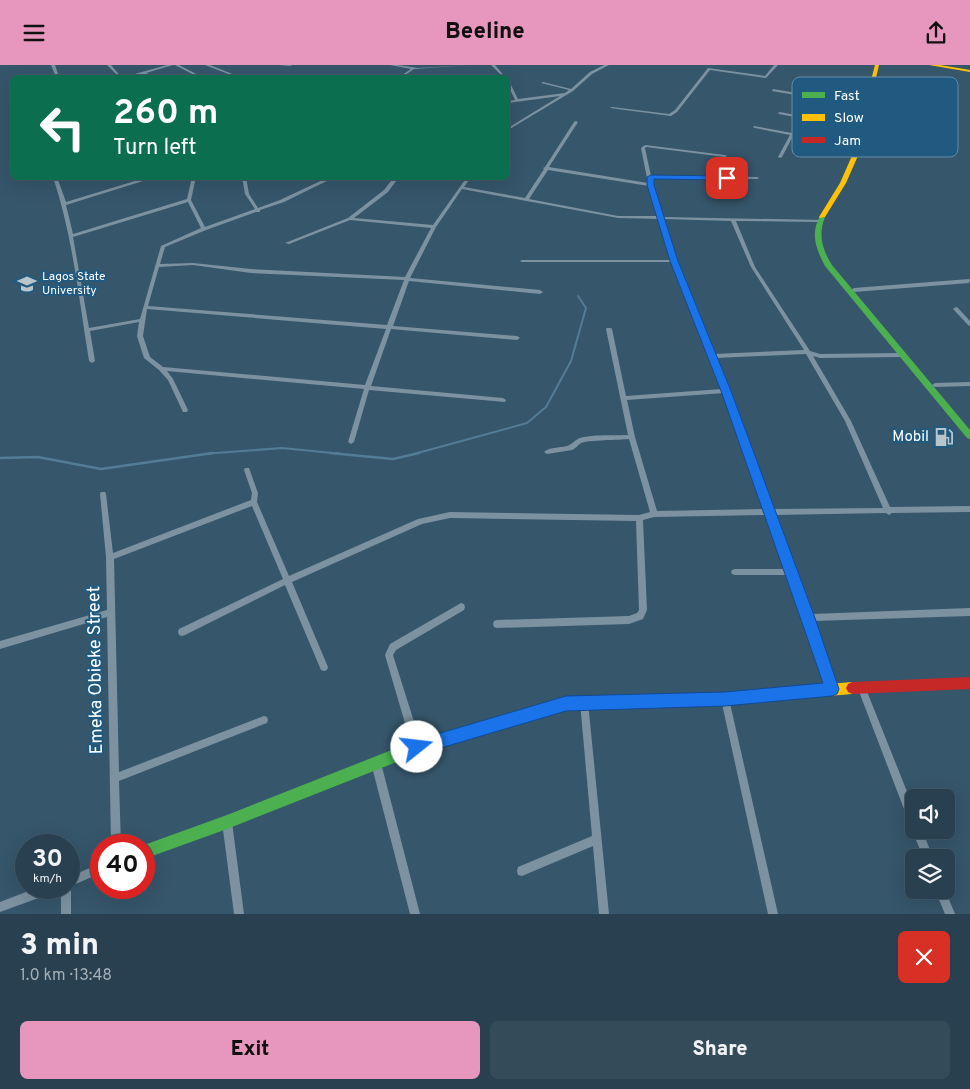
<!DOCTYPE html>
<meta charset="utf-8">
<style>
:root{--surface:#284050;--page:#344b5a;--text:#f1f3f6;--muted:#a5afb7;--line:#445967;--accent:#e797bd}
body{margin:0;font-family:Overpass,sans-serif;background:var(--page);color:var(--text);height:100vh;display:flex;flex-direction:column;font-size:19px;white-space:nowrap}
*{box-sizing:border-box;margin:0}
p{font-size:16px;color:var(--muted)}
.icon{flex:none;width:28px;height:28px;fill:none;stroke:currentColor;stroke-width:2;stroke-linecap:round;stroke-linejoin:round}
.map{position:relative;height:849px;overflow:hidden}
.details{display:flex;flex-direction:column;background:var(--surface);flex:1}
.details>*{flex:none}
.guide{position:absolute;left:10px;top:10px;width:500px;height:105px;border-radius:8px;box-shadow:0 5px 20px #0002,0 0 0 1px var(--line);background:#0b6e4f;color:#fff;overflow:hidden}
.tools{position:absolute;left:905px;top:724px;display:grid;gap:10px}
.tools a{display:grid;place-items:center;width:50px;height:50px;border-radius:8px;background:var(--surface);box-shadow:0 5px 20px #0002,0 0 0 1px var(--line);font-size:25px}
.speed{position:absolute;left:15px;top:769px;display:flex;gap:10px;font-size:25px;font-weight:700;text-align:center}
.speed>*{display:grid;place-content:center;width:65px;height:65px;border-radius:50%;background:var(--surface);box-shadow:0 5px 20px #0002,0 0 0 1px var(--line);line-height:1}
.speed small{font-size:12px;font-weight:400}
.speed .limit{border:8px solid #d22;background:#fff;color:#111}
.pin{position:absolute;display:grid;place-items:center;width:42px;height:42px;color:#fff;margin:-21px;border-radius:10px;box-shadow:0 2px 8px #0006}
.me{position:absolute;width:55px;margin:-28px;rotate:74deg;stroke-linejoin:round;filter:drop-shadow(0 0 4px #0008)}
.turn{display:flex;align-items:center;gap:18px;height:105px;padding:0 20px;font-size:22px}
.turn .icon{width:65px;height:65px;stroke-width:2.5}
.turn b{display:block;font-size:35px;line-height:42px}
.round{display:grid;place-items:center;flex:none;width:52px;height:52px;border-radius:8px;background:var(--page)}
.overview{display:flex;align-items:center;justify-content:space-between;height:85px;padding:0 20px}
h1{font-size:30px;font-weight:800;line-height:38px}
.action{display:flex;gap:10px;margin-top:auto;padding:10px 20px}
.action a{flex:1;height:58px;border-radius:8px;background:var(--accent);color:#111;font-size:20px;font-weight:800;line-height:58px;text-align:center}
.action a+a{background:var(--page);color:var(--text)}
header{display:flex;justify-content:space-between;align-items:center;height:65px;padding:0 20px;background:var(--accent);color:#111;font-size:22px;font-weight:800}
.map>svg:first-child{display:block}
</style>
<header><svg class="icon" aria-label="menu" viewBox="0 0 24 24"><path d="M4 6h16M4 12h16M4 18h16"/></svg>Beeline<svg class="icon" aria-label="share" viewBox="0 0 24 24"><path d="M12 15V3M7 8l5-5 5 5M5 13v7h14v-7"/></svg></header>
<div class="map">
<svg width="970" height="849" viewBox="0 0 970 849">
<rect width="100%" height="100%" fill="#36566b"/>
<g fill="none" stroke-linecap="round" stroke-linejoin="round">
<g stroke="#537c97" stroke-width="2">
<path d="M203,389L282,383L343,389"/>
<path d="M414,389L527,358L546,342L571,296L586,243L578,231"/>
</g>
<g stroke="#537c97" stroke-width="2.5">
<path d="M330,388L393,394L419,388"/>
<path d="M0,393L38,392L101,404L213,388"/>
</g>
<g fill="#7c92a1" fill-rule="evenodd">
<path d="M51,0H55L59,12H56Z"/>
<path d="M107,0H111L121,12H119Z"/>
<path d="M167,0H173L146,8L155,11V12C151,12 146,9 142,9C136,9 130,12 124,12Z"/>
<path d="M175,0H179L202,12H198Z"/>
<path d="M205,0H210L240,12H236Z"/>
<path d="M280,0H292L290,1Z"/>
<path d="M390,0H398L418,3L469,0L414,4L402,12H399L411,4Z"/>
<path d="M491,0H495L505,12H503Z"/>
<path d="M604,0H609L592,9L573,26L508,65V63L560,31L508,38V36L515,35L508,20V17L510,18L518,34L565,28L569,25L541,18L543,17L571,24L590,7Z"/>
<path d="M774,0H778L766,13L710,5L677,47L671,51L610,43L612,42L669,49L675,45L708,3L765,11Z"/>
<path d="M336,9L370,11L372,12L336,11L312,12Z"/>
<path d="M773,24L867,40L869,41L867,42L772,26Z"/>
<path d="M780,47L862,63L864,64L862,65L779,49L778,48Z"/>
<path d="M576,56L578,57L549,102L648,118L641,83L645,80L725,90L727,91L725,92L646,82L645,83L651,111L757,112L759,113L757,114L652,113L657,139L663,152L822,155V156L820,157L736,156L755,202L810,286L820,289L902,288L905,290L902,292L820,293L813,291L851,356L890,442L970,441V447L892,448L889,450L886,448L775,450L812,549L970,543V551L814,556L836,624L835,627L832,628L829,627L828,624L805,553L790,510H735L732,509L731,507L732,505L735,504H787L768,450L654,452L643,455L647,545L643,554L629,559L497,563L494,562L493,559L494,556L497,555L629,551L637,548L639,545L636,456L450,453L422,459L292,517L328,602L327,605L324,606L321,605L285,520L185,570L182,571L179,570L178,567L179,564L283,514L252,441L114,494L119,707L264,651L267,652L268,655L267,658L264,659L119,716L121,780H111L107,552L0,584V576L107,545L106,492L100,429L101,427H105L106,429L113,488L251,435L252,428L244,405L245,403H249L258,428L257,437L289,511L418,454L450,447L639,450L650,447L629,374C620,375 588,375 581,378C578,380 575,384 572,385L547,389L544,387C549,382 559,383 567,381C572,380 574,375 580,373C595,369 613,371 628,370L606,264L607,263H611L612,264L626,331L722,324L672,197H522L520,196L522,195H671L660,154L618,153L462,124L436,162L410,213L540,225L543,227L540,229L409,216L393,261L517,271L520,273L517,275L391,264L371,321L503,333L506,335L505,337L369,325L354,377L351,379L348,377L364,324L167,306L173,314L188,345L187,347H183L168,315L159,305L144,293L137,271L139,257L90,266L95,296L92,298L89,296C79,235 73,172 53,112H57L66,137L148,112H156L66,140L73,169L187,134L192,112H196L191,135L205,162L255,144L245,129L242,112H246L249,129L258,143L280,135L329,112H335L284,137L260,145V147H256L206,165L165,182L160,199L193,198L251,204L405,212L431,163L350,155L289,179L285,178L348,153L384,125L394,112H399L388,127L354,153L433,160L467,112H471L464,122L525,133L544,104L543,103L545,102L574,57ZM548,105L649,121L653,139L659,151H618L529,134ZM188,137L201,163L161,181L140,254L89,263L73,172ZM664,154L731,156L751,202L804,285L714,289L676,196ZM193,200L251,208L404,215L387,260L148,241L159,202ZM147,244L386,264L365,320L163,302L150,292L143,271ZM806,289L845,356L883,443L773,444L716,293ZM724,328L766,444L657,446L635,372L627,335Z"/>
<path d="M754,61L792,68L859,82L857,83L793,71L782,92L780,93L778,92L790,70L755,63L753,62Z"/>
<path d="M969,214L970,215L969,218L854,227L851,225L854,223Z"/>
<path d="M956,242L958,243L970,256V261L968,260L954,245L953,244Z"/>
<path d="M970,317V321L935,322L932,320L935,318Z"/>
<path d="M461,538L464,539L465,542L464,545L396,585L393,590L422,682L420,685L417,687L414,685L412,682L385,590L390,579Z"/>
<path d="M862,620L865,621L866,624L914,744V765H922L933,792H923L912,765L913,762L911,760L909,757L858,624L859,621Z"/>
<path d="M725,630L728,631L729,634L778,849H768L721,634L722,631Z"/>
<path d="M584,633L587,634L588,637L609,849H599L593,781L522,811L518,810L517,806L518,802L592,771L580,637L581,634Z"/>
<path d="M376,693L379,695L381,698L420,849H410L371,698L373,695Z"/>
<path d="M227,752L230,754L232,757L244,849H234L222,757L224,754Z"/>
<path d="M101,798V808L71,821V849H61V822H69V812Z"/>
<path d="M39,822H59L58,826L0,847V837Z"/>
<path d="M935,825H945L955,849H945Z"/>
</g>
<g fill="#4caf50" fill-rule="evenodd">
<path d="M820,151L825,152C818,170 822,184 832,200L970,365V374L967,373L825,201C816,184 810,169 820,151Z"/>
<path d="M538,640L543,641L544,646L543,651L538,652L417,689L227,764L144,794V780L227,750L417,675Z"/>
</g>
<g fill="#ffc107" fill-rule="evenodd">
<path d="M875,0H879L857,93L846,118L825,152L820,153L819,152L840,118L851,93Z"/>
<path d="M929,0H940L970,5V7Z"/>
<path d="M852,617L856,619L858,623L856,627L852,629L725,640L566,644L538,652L533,651L532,646L533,641L566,632L725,628Z"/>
</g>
<path fill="#c62828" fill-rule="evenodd" d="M970,612V624L852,629L848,627L846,623L848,619L852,617Z"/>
</g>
<path fill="#1a73e8" stroke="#114b97" d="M651,110L727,111L730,113L727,115L654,114V120L678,196L731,326L815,553L839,624L837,629L832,631L725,641L566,646L417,690L412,687L409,682L412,677L417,675L566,631L725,627L823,618L721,326L670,196L647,120V112Z"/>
<defs>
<g id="university-bare" transform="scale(1.5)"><path d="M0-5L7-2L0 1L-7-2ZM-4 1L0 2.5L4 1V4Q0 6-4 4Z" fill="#b9c4cb" stroke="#205a81" stroke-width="2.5" paint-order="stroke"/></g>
<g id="fuel-bare" transform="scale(1.5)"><path d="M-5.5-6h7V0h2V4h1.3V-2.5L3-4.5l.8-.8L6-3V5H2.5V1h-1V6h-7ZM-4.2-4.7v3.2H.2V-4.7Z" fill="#b9c4cb" stroke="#205a81" stroke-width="2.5" paint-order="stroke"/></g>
</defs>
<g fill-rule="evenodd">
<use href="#university-bare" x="27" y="219"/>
<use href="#fuel-bare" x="944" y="372"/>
</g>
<g text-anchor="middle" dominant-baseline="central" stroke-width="4" stroke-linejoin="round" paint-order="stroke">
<g font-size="12" fill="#fff" stroke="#205a81" text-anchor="start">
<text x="42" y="212">Lagos State<tspan x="42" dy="14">University</tspan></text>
</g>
<g font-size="15" fill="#fff" stroke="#205a81" text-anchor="end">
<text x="929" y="372">Mobil</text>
</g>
<g font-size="18" fill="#fff" stroke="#205a81">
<text transform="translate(96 605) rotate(-91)">Emeka Obieke Street</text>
</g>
</g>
<rect x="792" y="12" width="166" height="80" rx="8" fill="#205a81" stroke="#638ca7" stroke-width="1"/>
<rect x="802" y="27" width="23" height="6" fill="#4caf50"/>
<rect x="802" y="49" width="23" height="7" fill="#ffc107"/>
<rect x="802" y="72" width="23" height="6" fill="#c62828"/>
<g font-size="14" fill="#fff">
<text x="834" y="35">Fast</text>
<text x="834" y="57">Slow</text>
<text x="834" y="80">Jam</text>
</g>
</svg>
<div class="tools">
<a><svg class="icon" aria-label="sound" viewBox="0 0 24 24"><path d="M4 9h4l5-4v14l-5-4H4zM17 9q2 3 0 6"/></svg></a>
<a><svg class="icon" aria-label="layers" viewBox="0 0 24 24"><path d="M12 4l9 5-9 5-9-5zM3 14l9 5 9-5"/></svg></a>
</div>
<div class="speed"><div>30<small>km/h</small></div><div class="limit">40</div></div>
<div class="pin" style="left:727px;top:113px;background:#d93025"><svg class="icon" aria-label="arrive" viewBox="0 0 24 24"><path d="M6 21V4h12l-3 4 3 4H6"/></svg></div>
<svg class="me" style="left:417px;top:682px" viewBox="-20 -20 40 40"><circle r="19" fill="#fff"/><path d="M0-13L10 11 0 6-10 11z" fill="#1a73e8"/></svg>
<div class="guide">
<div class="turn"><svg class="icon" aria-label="left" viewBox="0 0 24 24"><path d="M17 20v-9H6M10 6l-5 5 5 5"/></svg><div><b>260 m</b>Turn left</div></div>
</div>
</div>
<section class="details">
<div class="overview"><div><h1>3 min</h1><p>1.0 km · 13:48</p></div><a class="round" style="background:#d93025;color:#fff"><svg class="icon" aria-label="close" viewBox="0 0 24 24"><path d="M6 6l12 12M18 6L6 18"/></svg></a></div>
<div class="action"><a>Exit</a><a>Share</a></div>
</section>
